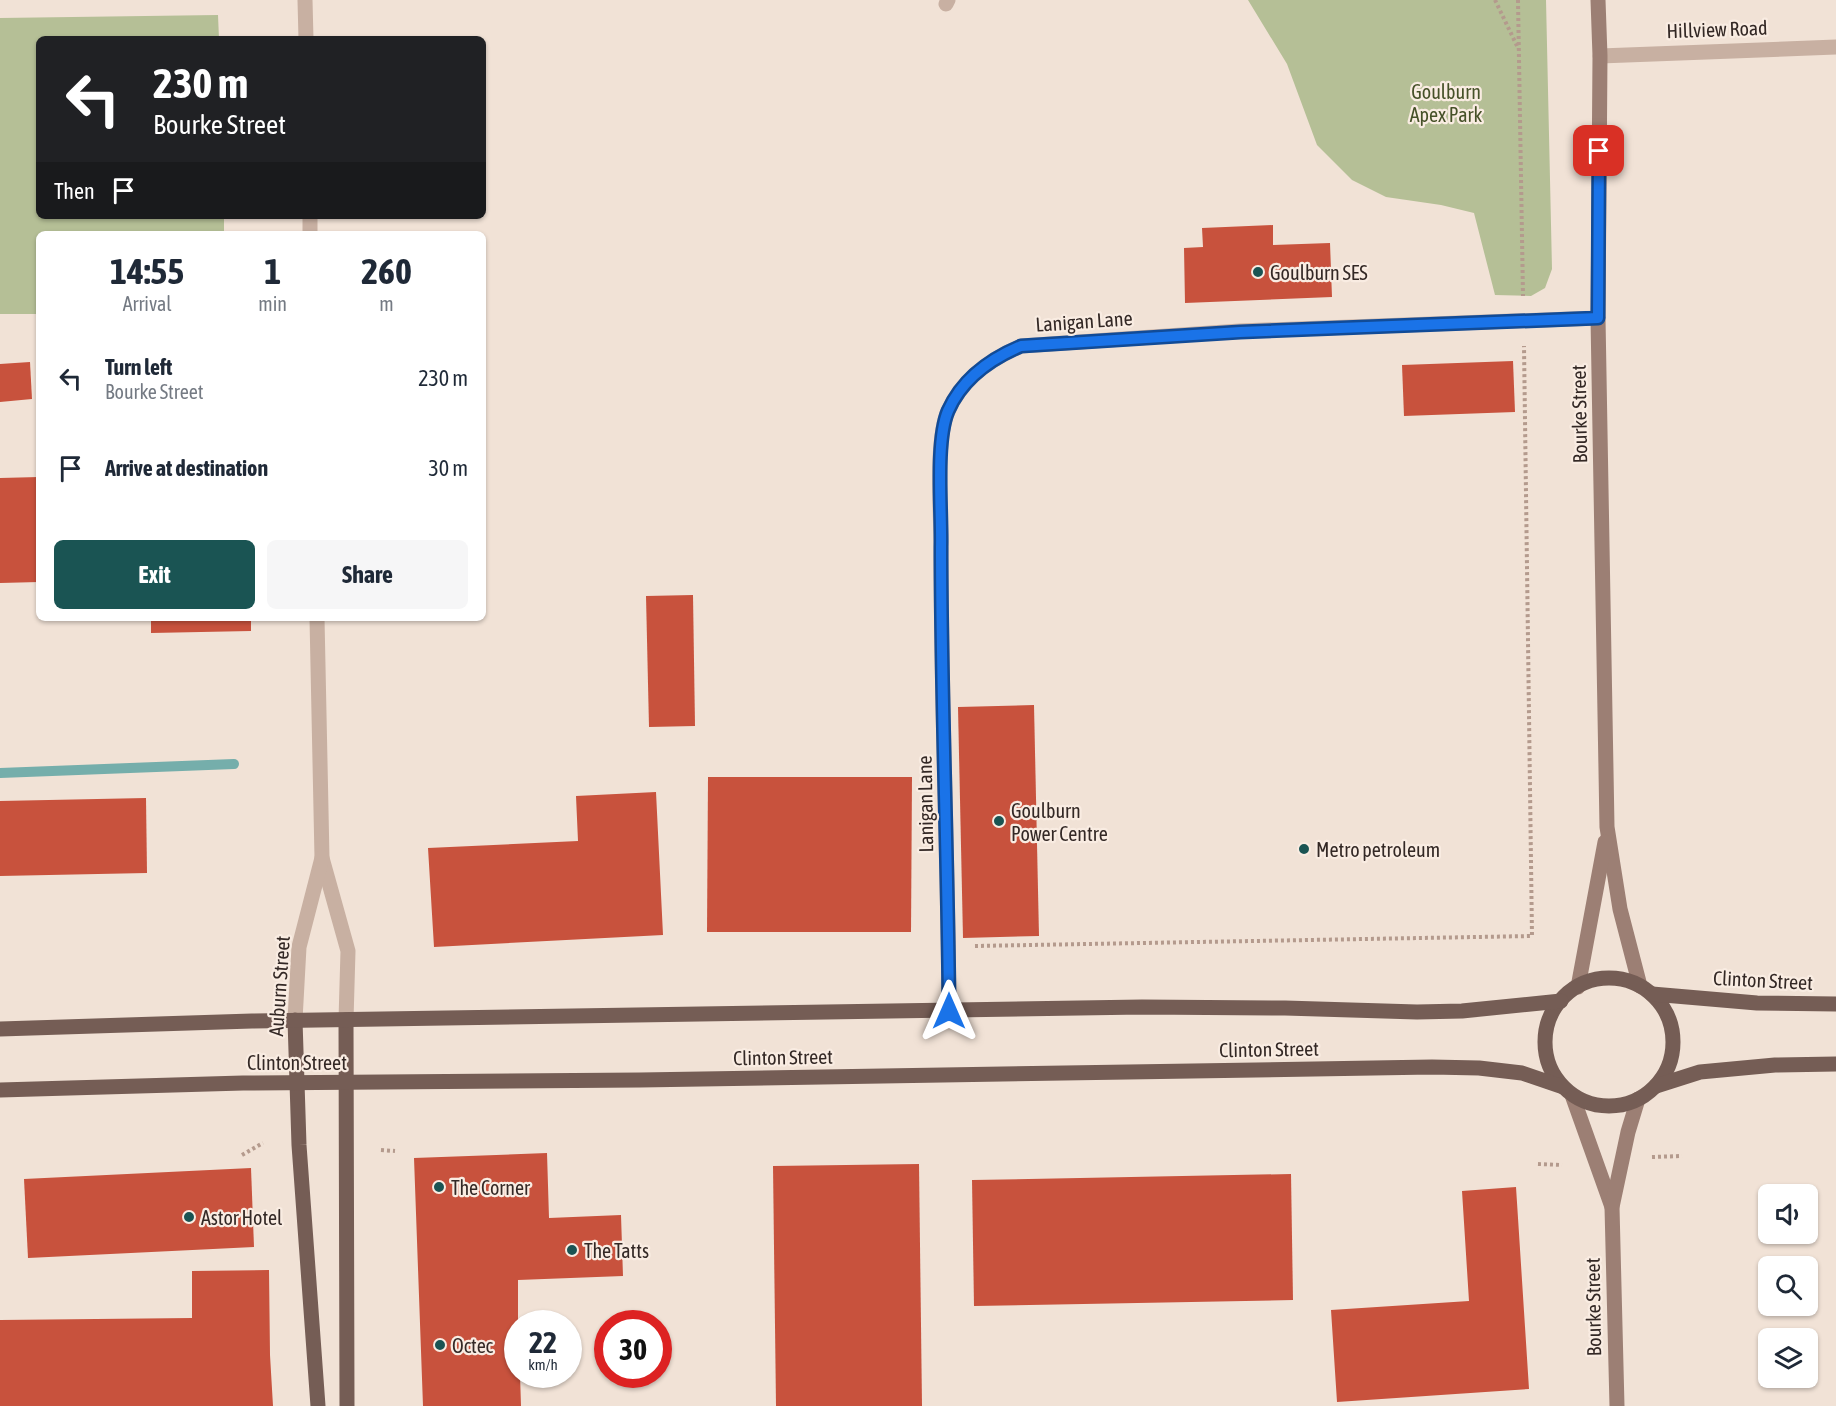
<!DOCTYPE html>
<style>
:root{--surface:#fff;--page:#f6f6f7;--text:#1f2937;--muted:#747a83;--accent:#1a5453}
body{margin:0;font-family:"Asap Condensed",sans-serif;background:var(--page);color:var(--text);height:100vh;display:flex;flex-direction:column;font-size:22px;white-space:nowrap}
*{box-sizing:border-box;margin:0}
p{font-size:20px;color:var(--muted)}
.icon{flex:none;width:33px;height:33px;fill:none;stroke:currentColor;stroke-width:2;stroke-linecap:round;stroke-linejoin:round}
.map{position:relative;flex:1;overflow:hidden}
.sheet{position:absolute;left:36px;top:231px;width:450px;height:390px;display:flex;flex-direction:column;background:var(--surface);border-radius:9px;box-shadow:0 2px 4px #0004}
.sheet>*{flex:none}
.top-card{position:absolute;left:36px;top:36px;width:450px;height:183px;border-radius:9px;box-shadow:0 2px 4px #0004;background:#202124;color:#fff;overflow:hidden}
.tools{position:absolute;left:1758px;top:1184px;display:grid;gap:12px}
.tools a{display:grid;place-items:center;width:60px;height:60px;border-radius:9px;background:var(--surface);box-shadow:0 2px 4px #0004;font-size:30px}
.speed{position:absolute;left:504px;top:1310px;display:flex;gap:12px;font-size:30px;font-weight:700;text-align:center}
.speed>*{display:grid;place-content:center;width:78px;height:78px;border-radius:50%;background:var(--surface);box-shadow:0 2px 4px #0004;line-height:1}
.speed small{font-size:15px;font-weight:400}
.speed .limit{border:9px solid #d22;background:#fff;color:#111}
.pin{position:absolute;display:grid;place-items:center;width:51px;height:51px;color:#fff;margin:-26px;border-radius:12px;box-shadow:0 3px 9px #0006}
.me{position:absolute;width:66px;margin:-33px;rotate:0deg;stroke-linejoin:round;filter:drop-shadow(0 0 4px #0008)}
.turn{display:flex;align-items:center;gap:21px;height:126px;padding:0 18px;font-size:27px}
.turn .icon{width:78px;height:78px;stroke-width:2.5}
.turn b{display:block;font-size:42px;line-height:51px}
.then{display:flex;align-items:center;height:57px;padding:0 18px;background:#0003;gap:12px;font-size:22px}
.eta{display:flex;justify-content:space-evenly;align-items:center;height:102px;text-align:center}
.eta b{font-size:36px;font-weight:700;line-height:42px}
.cta{display:flex;gap:12px;margin-top:auto;padding:12px 18px}
.cta a{flex:1;height:69px;border-radius:9px;background:var(--accent);color:#fff;font-size:24px;font-weight:700;line-height:69px;text-align:center}
.cta a+a{background:var(--page);color:var(--text)}
ul{padding:0;list-style:none}
li{display:flex;align-items:center;gap:18px;height:90px;padding:0 18px}
li div{flex:1}
li b{display:block;font-size:22px}
li em{font-style:normal}
.map>svg:first-child{display:block}
</style>
<div class="map">
<svg width="1836" height="1406" viewBox="0 0 1836 1406">
<rect width="100%" height="100%" fill="#f1e2d6"/>
<g fill="#b5bf96">
<path d="M1248,0H1546L1552,269L1545,288L1531,296L1495,295L1474,213L1441,205L1386,197L1352,180L1317,145L1287,64Z"/>
<path d="M218,15L219,39H39V216H224V234H39V314H0V18Z"/>
</g>
<g fill="none" stroke-linecap="round" stroke-linejoin="round">
<path stroke="#75aeab" stroke-width="10" d="M0,773L234,764"/>
</g>
<g fill="#c8523d">
<path d="M1273,225V245L1330,243L1332,297L1185,303L1184,248L1203,247L1202,228Z"/>
<path d="M1513,361L1515,412L1404,416L1402,365Z"/>
<path d="M30,362L32,399L0,402V364Z"/>
<path d="M39,477V582L0,583V478Z"/>
<path d="M693,595L695,726L649,727L646,596Z"/>
<path d="M151,618H251V631L151,633Z"/>
<path d="M1034,705L1039,936L963,938L958,707Z"/>
<path d="M708,777H912L911,932H707Z"/>
<path d="M656,792L663,935L434,947L428,848L578,841L576,796Z"/>
<path d="M146,798L147,873L0,876V801Z"/>
<path d="M547,1153L549,1218L621,1215L623,1276L518,1280V1374H520L521,1406H423L414,1158Z"/>
<path d="M919,1164L922,1406H776L773,1166Z"/>
<path d="M251,1168L254,1247L28,1258L24,1179Z"/>
<path d="M1291,1174L1293,1300L974,1306L972,1180Z"/>
<path d="M1516,1187L1529,1389L1337,1402L1331,1310L1469,1301L1462,1191Z"/>
<path d="M269,1270L270,1355L273,1406H0V1320L192,1318V1271Z"/>
</g>
<g fill="none" stroke-linecap="round" stroke-linejoin="round">
<g stroke="#b49a8d" stroke-width="4" stroke-dasharray="3 3" stroke-linecap="butt">
<path d="M1495,0L1518,48"/>
<path d="M1518,0L1523,296"/>
<path d="M975,946L1532,936L1524,346"/>
<path d="M381,1150L395,1151"/>
<path d="M242,1155L263,1143"/>
<path d="M1652,1157L1682,1156"/>
<path d="M1538,1164L1562,1165"/>
</g>
<g stroke="#c8b0a2" stroke-width="15">
<path d="M305,0L306,39"/>
<path d="M946,4L948,0"/>
<path d="M1600,56L1836,47"/>
<path d="M310,216V234"/>
<path d="M317,618L322,858L348,951L346,1020"/>
<path d="M949,1011C948,856 941,701 941,547C941,512 935,441 948,411C962,379 990,359 1021,346L1240,331L1598,318"/>
<path d="M295,1020L299,947L322,858"/>
</g>
<g stroke="#9c7f74" stroke-width="15">
<path d="M1598,0L1600,56L1598,318L1607,827L1620,909L1640,986"/>
<path d="M1578,987L1605,842"/>
<path d="M1572,1095L1612,1207"/>
<path d="M1617,1406L1612,1207L1628,1132L1638,1099"/>
</g>
<g stroke="#755d55" stroke-width="15">
<circle cx="1609" cy="1042" r="64"/>
<path d="M1652,994L1757,1003L1836,1004"/>
<path d="M295,1020L299,1145L318,1406"/>
<path d="M346,1020L347,1406"/>
<path d="M0,1029L252,1021L1142,1007L1285,1008L1417,1012L1462,1011L1561,1001"/>
<path d="M1656,1086L1700,1072L1775,1065L1836,1064"/>
<path d="M0,1090L243,1083L640,1080L1432,1067L1479,1068L1522,1073L1563,1087"/>
</g>
</g>
<g fill="none" stroke-linecap="round" stroke-linejoin="round">
<g stroke="#114b97" stroke-width="15">
<path id="route" d="M949,1011C948,856 941,701 941,547C942,512 935,442 948,411C962,379 990,359 1021,346L1240,332L1598,318L1599,151"/>
</g>
<use href="#route" stroke="#1a73e8" stroke-width="10"/>
</g>
<g fill="#1a5453" stroke="#f9ece2" stroke-width="2">
<circle cx="1258" cy="272" r="6"/>
<circle cx="999" cy="821" r="6"/>
<circle cx="1304" cy="849" r="6"/>
<circle cx="439" cy="1187" r="6"/>
<circle cx="189" cy="1217" r="6"/>
<circle cx="572" cy="1250" r="6"/>
<circle cx="440" cy="1345" r="6"/>
</g>
<g text-anchor="middle" dominant-baseline="central" stroke-width="4.5" stroke-linejoin="round" paint-order="stroke">
<g font-size="20" fill="#332825" stroke="#f9ece2">
<text transform="translate(1717 29) rotate(-2)">Hillview Road</text>
<text transform="translate(1084 321) rotate(-4)">Lanigan Lane</text>
<text transform="translate(1579 414) rotate(-91)">Bourke Street</text>
<text transform="translate(925 804) rotate(-91)">Lanigan Lane</text>
<text transform="translate(1763 980) rotate(3)">Clinton Street</text>
<text transform="translate(279 986) rotate(-86)">Auburn Street</text>
<text transform="translate(1269 1049) rotate(-1)">Clinton Street</text>
<text transform="translate(783 1057) rotate(-1)">Clinton Street</text>
<text x="297" y="1062">Clinton Street</text>
<text transform="translate(1593 1307) rotate(-91)">Bourke Street</text>
</g>
<g font-size="20" fill="#465128" stroke="#f9ece2">
<text x="1446" y="91">Goulburn<tspan x="1446" dy="23">Apex Park</tspan></text>
</g>
<g font-size="20" fill="#332825" stroke="#f9ece2" text-anchor="start">
<text x="1270" y="272">Goulburn SES</text>
<text x="1011" y="810">Goulburn<tspan x="1011" dy="23">Power Centre</tspan></text>
<text x="1316" y="849">Metro petroleum</text>
<text x="451" y="1187">The Corner</text>
<text x="201" y="1217">Astor Hotel</text>
<text x="584" y="1250">The Tatts</text>
<text x="452" y="1345">Octec</text>
</g>
</g>
</svg>
<div class="tools">
<a><svg class="icon" aria-label="sound" viewBox="0 0 24 24"><path d="M4 9h4l5-4v14l-5-4H4zM17 9q2 3 0 6"/></svg></a>
<a><svg class="icon" aria-label="search" viewBox="0 0 24 24"><circle cx="10" cy="10" r="6"/><path d="M15 15l6 6"/></svg></a>
<a><svg class="icon" aria-label="layers" viewBox="0 0 24 24"><path d="M12 4l9 5-9 5-9-5zM3 14l9 5 9-5"/></svg></a>
</div>
<div class="speed"><div>22<small>km/h</small></div><div class="limit">30</div></div>
<div class="pin" style="left:1599px;top:151px;background:#d93025"><svg class="icon" aria-label="arrive" viewBox="0 0 24 24"><path d="M6 21V4h12l-3 4 3 4H6"/></svg></div>
<svg class="me" style="left:949px;top:1011px" viewBox="-20 -20 40 40"><path d="M0-17L14 15 0 8-14 15z" fill="#1a73e8" stroke="#fff" stroke-width="4"/></svg>
<div class="top-card">
<div class="turn"><svg class="icon" aria-label="left" viewBox="0 0 24 24"><path d="M17 20v-9H6M10 6l-5 5 5 5"/></svg><div><b>230 m</b>Bourke Street</div></div>
<div class="then">Then<svg class="icon" aria-label="arrive" viewBox="0 0 24 24"><path d="M6 21V4h12l-3 4 3 4H6"/></svg></div>
</div>
<section class="sheet">
<div class="eta">
<div><b>14:55</b><p>Arrival</p></div>
<div><b>1</b><p>min</p></div>
<div><b>260</b><p>m</p></div>
</div>
<ul>
<li><svg class="icon" aria-label="left" viewBox="0 0 24 24"><path d="M17 20v-9H6M10 6l-5 5 5 5"/></svg><div><b>Turn left</b><p>Bourke Street</p></div><em>230 m</em></li>
<li><svg class="icon" aria-label="arrive" viewBox="0 0 24 24"><path d="M6 21V4h12l-3 4 3 4H6"/></svg><div><b>Arrive at destination</b></div><em>30 m</em></li>
</ul>
<div class="cta"><a>Exit</a><a>Share</a></div>
</section>
</div>
